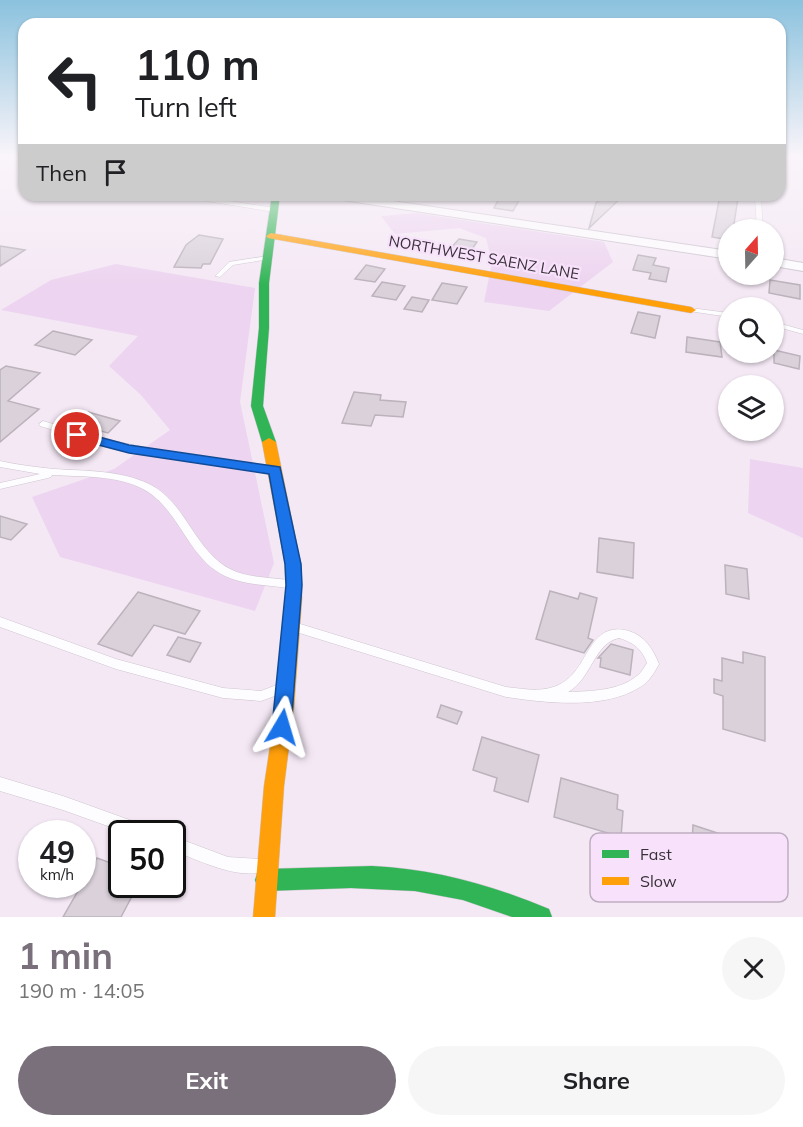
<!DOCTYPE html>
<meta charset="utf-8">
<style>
:root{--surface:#fff;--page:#f6f6f6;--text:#202124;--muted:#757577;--accent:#7a707b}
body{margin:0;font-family:Mulish,sans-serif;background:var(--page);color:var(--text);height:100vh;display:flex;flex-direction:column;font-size:22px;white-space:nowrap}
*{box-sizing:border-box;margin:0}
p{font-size:20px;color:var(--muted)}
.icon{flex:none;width:33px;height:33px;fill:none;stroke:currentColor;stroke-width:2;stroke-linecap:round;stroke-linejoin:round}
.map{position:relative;height:917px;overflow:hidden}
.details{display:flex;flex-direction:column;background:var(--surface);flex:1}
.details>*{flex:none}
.guide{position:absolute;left:18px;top:18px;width:768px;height:183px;border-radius:18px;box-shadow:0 2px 4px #0004;background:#fff;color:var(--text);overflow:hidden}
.needle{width:39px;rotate:20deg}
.controls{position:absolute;left:718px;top:219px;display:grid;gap:12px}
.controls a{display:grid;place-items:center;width:66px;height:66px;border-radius:50%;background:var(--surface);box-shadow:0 2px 4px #0004;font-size:30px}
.speed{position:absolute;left:18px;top:820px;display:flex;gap:12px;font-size:30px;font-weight:700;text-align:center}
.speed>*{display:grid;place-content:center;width:78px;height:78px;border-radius:50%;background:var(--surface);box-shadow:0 2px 4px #0004;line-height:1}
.speed small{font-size:15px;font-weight:400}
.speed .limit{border:3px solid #111;border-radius:9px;background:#fff;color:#111}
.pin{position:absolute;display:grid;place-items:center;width:51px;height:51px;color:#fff;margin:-26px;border:3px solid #fff;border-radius:50%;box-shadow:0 2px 6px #0007}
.me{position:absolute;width:66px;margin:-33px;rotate:7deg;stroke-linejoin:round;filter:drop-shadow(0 0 4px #0008)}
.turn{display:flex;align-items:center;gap:21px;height:126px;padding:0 18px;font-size:27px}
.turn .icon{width:78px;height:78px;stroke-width:2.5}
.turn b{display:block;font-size:42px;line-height:51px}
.then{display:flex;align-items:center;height:57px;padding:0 18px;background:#0003;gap:12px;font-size:22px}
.round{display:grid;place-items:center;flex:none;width:63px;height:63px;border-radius:32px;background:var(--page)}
.overview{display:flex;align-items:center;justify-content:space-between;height:102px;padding:0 18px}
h1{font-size:36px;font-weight:700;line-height:45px;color:var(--accent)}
.primary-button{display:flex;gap:12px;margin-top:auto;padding:12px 18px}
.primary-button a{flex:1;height:69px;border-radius:36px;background:var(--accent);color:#fff;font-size:24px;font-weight:700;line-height:69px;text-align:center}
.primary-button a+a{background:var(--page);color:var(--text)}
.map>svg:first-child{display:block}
</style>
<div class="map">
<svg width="803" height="917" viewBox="0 0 803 917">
<rect width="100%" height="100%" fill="#f4e8f5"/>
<g fill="#edd4f0">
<path d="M417,213L604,242L613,262L549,311L484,302L492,263L486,238L459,228L395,234L381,216Z"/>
<path d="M116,264L255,288L240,402L274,563L255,611L60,557L32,497L114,469L170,430L141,395L109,366L138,336L1,310L51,280Z"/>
<path d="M750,459L803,468V538L748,513Z"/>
</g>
<g fill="#dad1db" stroke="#bbb2bc" stroke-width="1.5">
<path d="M501,195H522L513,211L494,208Z"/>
<path d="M605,195H624L589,228L596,203Z"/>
<path d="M720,195L738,198L733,230H729V240L712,237Z"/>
<path d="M199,235L223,239L210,264H203L201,268L174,267L186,245Z"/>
<path d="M459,239L477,242L467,256L447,252Z"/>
<path d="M0,246L25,250L0,266Z"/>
<path d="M638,255L656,258L653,265L669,268L666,282L649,279L651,273L633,270Z"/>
<path d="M366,265L385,269L375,282L355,279Z"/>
<path d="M770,280L800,285V299L769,293Z"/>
<path d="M382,282L405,286L396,300L372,296Z"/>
<path d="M442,283L467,287L457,304L432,300Z"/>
<path d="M412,297L429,300L422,312L404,309Z"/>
<path d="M638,312L660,316L655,338L631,333Z"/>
<path d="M53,331L92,340L75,355L35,345Z"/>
<path d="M687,337L720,342L722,357L686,352Z"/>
<path d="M774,350L800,356L799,369L774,363Z"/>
<path d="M6,366L40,373L8,401L39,409L0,442V370Z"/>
<path d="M354,392L381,395L380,400L406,402L403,417L375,415L371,426L342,423Z"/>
<path d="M88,412L120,421L108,433L75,424Z"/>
<path d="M0,516L27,524L11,540L0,537Z"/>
<path d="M599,538L634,543L633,578L597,572Z"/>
<path d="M725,565L747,569L749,599L726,594Z"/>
<path d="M550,591L578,599L580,593L597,598L588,638L593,640L584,653L536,639Z"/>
<path d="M138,592L200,611L185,634L154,625L132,656L98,644Z"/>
<path d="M178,637L201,643L190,662L167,655Z"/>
<path d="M611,644L633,650L630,675L600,667L601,658H598Z"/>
<path d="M743,652L765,657V741L723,729V696L714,693V679L722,681V658L743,663Z"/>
<path d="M441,705L462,712L457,724L437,717Z"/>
<path d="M482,737L539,755L528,802L494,791L497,778L473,770Z"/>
<path d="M561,778L618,795L617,809L623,811L621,837L554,817Z"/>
<path d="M693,825L778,853L779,892L766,888V894L715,876V869L691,861Z"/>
<path d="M97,858L122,867V885H138L121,917H63Z"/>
</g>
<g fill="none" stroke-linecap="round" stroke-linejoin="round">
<g stroke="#cec5d0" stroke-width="1">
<g id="lane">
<path d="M179,195H192L274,208L277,210L274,212L182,197Z"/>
<path d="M758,196L761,198L763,230H757L755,198Z"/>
<path d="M268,256L270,257V259L233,265L220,277L215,276L229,262Z"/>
<path d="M691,308L729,313V317L689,311V309Z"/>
<path d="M774,322L803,330V334L774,326Z"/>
<path d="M43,421L100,438L157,450L273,467L278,470L273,473C194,463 116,450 40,426L39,424Z"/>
<path d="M0,461C18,465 36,467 54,469C85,471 120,470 149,484C186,502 194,550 230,569C247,578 269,577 288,580L292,581L293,584L292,587L288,588C267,585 244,585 225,576C187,558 180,509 143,489C117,475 82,477 52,475L51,477L48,478L0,489V483L40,474L0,467Z"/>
<path d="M0,617L116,659L223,688L261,691L279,684L283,685L285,689L283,693L261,701L223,698L116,669L0,627Z"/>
<path d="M297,623L506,687C526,689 547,694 565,681C589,665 590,620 629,631C645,636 653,649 659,664C656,670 651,678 646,683C610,711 547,703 506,697L293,631L291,628L293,625ZM619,638C633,642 642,649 647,663C644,667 642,672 638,675C620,691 591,691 568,692C591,680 594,643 619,638Z"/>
<path d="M0,777L63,796L149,827L154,829L156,834H130L63,810L0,791Z"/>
<path d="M172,836L228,857L258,859L263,861L265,866L263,871C240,881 195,859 172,850Z"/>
</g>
</g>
<g stroke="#cec5d0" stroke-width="2">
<g id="street">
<path d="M324,195H352L729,251V259L330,198Z"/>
<path d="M774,258L803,263V271L774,266Z"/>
</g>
</g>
<g stroke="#cec5d0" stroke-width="1">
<g id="fast">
<path d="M272,195H280L269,283V328L263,406L276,442L269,446L262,442L251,406L259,328V283Z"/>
<path d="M372,866C435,869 491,885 549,909L552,917H512L463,900L415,891L351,888L266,891L258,888L255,880L258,872L266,869Z"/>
</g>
</g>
<g stroke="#cec5d0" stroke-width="1">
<g id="slow">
<path d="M271,233L691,307L696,310L691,313L268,238L266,236Z"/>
<path d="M269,438L276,442L301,564L302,598L294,707L284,786L275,917H253L264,786L276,707L286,598L285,564L262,442Z"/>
</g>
</g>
<use href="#lane" fill="#fdfcfe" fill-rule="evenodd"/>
<use href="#street" fill="#fdfcfe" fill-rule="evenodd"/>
<use href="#fast" fill="#30b455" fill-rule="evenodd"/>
<use href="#slow" fill="#ff9f0a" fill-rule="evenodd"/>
</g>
<linearGradient id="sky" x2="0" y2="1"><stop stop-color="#8bc2de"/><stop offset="0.55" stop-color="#faf5fa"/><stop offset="1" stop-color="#faf5fa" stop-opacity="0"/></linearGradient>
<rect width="803" height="285" fill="url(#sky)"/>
<path fill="#1a73e8" stroke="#114b97" stroke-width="1.5" d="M77,431L129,445L280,467L301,564L302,585L291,727L289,733L282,735L275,733L272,727L286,585L285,564L269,474L129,453L72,438L70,435Z"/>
<g text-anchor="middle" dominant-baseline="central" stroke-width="4.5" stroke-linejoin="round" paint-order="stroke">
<g font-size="15" fill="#383039" stroke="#f8e2fb">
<text transform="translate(484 257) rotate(10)">NORTHWEST SAENZ LANE</text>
</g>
</g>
<rect x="590" y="833" width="198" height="69" rx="9" fill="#f8e2fb" stroke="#beadc1" stroke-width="1.5"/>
<rect x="602" y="850" width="27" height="8" fill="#30b455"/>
<rect x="602" y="877" width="27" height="8" fill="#ff9f0a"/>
<g font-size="16" fill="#383039">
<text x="640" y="860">Fast</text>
<text x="640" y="887">Slow</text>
</g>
</svg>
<div class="controls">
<a><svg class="needle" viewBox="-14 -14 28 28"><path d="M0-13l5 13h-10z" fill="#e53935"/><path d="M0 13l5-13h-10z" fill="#757577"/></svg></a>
<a><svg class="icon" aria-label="search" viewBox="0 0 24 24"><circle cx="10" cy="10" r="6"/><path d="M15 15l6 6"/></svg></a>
<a><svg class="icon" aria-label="layers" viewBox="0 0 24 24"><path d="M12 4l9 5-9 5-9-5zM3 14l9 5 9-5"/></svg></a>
</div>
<div class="speed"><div>49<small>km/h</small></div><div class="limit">50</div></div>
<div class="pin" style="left:77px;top:435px;background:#d93025"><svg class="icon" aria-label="arrive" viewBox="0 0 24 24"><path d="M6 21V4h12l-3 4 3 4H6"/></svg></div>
<svg class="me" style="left:282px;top:727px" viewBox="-20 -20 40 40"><path d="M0-17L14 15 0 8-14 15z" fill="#1a73e8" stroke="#fff" stroke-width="4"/></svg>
<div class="guide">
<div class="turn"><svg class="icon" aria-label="left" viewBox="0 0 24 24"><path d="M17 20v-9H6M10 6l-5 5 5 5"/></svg><div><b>110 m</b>Turn left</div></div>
<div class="then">Then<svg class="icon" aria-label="arrive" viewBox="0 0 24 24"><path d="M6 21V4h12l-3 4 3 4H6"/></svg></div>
</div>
</div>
<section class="details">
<div class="overview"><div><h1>1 min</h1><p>190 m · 14:05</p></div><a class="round"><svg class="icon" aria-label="close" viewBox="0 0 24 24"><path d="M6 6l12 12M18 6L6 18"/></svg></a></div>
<div class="primary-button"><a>Exit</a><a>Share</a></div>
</section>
